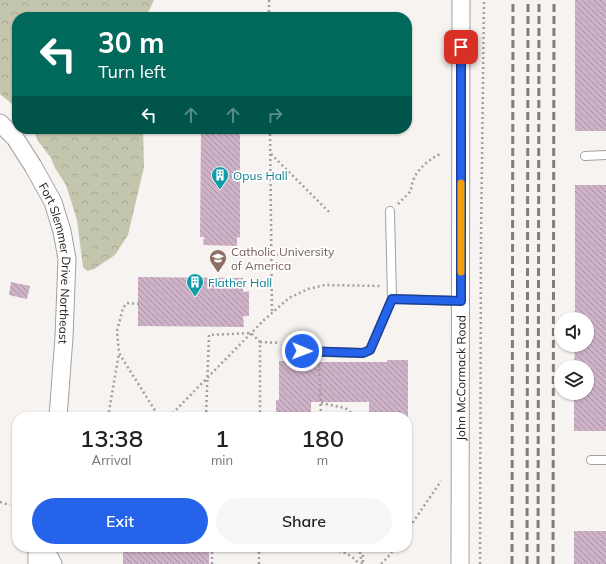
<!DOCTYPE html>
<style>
:root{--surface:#fff;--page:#f6f6f6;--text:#202124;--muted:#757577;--accent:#2563eb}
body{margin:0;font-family:Mulish,sans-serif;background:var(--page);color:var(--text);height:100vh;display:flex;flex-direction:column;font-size:15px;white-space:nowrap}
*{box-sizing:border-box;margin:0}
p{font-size:13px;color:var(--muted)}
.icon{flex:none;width:22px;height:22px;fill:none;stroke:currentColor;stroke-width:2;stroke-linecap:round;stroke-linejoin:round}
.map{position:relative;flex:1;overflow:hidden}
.panel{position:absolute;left:12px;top:412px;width:400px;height:140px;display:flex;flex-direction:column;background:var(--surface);border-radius:16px;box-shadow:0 1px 3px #0004}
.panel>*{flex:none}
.banner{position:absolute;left:12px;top:12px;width:400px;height:122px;border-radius:16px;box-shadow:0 1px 3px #0004;background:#00695c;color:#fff;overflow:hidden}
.buttons{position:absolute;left:554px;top:312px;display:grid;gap:8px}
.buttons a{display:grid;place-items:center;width:40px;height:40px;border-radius:50%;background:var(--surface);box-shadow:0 1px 3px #0004;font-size:20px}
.pin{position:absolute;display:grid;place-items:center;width:34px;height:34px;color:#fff;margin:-17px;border-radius:8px;box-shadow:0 2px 6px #0006}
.me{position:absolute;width:44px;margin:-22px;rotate:91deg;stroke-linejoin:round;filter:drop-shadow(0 0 3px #0008)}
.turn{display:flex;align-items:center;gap:14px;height:84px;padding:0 20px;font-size:18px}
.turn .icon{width:52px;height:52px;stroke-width:2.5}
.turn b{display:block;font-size:28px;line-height:34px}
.lanes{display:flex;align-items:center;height:38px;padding:0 20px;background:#0003;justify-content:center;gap:20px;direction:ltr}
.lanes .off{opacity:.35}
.eta{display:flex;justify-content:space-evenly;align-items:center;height:68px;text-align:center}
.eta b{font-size:24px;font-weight:600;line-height:28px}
.action{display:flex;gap:8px;margin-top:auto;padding:8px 20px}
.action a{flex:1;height:46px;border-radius:24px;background:var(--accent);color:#fff;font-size:16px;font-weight:600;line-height:46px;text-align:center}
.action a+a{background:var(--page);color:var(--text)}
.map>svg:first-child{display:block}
</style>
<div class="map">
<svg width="606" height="564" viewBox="0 0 606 564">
<defs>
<pattern id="forest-crowns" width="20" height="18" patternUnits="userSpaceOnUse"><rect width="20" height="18" fill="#c3c5ad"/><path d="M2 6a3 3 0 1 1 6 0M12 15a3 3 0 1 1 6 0" fill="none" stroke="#a7a995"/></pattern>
<pattern id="building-back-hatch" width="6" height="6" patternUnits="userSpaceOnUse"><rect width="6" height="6" fill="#ceb3c8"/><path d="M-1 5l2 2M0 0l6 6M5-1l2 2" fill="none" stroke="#a791a2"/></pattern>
</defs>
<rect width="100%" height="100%" fill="#f6f3f0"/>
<g fill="url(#forest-crowns)">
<path d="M0,0H154L146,17H17V108L0,94Z"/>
<path d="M33,129H143L144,167L128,235L115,255L94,269L87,271L83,267L77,220L66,185L55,168L51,158L38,141Z"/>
</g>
<g fill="url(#building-back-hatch)">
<rect x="575" y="0" width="31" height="131"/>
<path d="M201,129H240V238L237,237V246L203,245L204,237H200Z"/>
<path d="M575,185H606V431H574V393H587V367H574L575,345H587V319H575Z"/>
<path d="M138,277L243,278V292L249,291V316H243L244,327L138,326Z"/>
<path d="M11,282L30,286L27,299L9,295Z"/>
<path d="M387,360H408V417H369V402H311V417H276V400H279V361H307V362H387Z"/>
<rect x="574" y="531" width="32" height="33"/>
<rect x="123" y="547" width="86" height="17"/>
</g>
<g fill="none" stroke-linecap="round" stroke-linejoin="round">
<g stroke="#a3a19e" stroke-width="10">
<g id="service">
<path d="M585,156L606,155"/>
<path d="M392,299L461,301"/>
<path d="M287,351L363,353L370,350L392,299L390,211"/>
<path d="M591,460H606"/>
</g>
</g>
<g stroke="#a3a19e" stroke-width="19">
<g id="minor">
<path id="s1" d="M0,123L15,138L33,166L53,202L62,231L67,259L64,337L58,417"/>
<path d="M44,547L53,564"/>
<path d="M37,564V547"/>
<path id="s2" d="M460,564L461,0"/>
</g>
</g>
<g stroke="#a2a09d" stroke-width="2.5" stroke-dasharray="2 3" stroke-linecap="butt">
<path d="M269,0V17"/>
<path d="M270,129L272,313"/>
<path d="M271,154L329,212"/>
<path d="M398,204L411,191C412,173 425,162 440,154"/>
<path d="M271,255L329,254"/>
<path d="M139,304L127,303L123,308L117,331L119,353L159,417"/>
<path d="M260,342L280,343"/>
<path d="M319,364L321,417"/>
<path d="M321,403L345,408L357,417"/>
<path d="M108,417L119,353"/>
<path d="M169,417L264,320L289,298L308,289L325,285L381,286"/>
<path d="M206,417L209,335L251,333L260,342V417"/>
<path d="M0,502L10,505"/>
<path d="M407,531L441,481"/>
<path d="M259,547V564"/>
<path d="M359,547L362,564"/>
<path d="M259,549L335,550C345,552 353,556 359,564"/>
<path d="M363,562V547"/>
<path d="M212,564V547"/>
<path d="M381,564L388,557L395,547"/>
<path d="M480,564L481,240L484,0"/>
</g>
<use href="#service" stroke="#fff" stroke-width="8"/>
<use href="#minor" stroke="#fff" stroke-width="17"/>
<g stroke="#807e7c" stroke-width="3" stroke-dasharray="8 4" stroke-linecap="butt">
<path d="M512,564L513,0"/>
<path d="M527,564L528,0"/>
<path d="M538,564L539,0"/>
<path d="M553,564L554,0"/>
</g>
</g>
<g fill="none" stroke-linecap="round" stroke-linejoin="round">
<g stroke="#184099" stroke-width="10">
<path id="route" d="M302,351L363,353L370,350L392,299L461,301V47"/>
</g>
<use href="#route" stroke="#2563eb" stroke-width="7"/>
<path stroke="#f59e0b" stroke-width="7" d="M461,272V183"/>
</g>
<defs>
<g id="building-pin" transform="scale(0.9)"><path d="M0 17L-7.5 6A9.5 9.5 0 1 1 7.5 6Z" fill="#0f9aa8" stroke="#fff"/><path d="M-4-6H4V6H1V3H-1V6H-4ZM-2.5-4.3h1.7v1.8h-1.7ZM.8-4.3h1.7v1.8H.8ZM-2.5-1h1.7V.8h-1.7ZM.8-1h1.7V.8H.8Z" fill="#fff"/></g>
<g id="university-pin" transform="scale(0.9)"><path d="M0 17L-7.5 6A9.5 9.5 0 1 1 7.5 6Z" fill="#8d6e63" stroke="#fff"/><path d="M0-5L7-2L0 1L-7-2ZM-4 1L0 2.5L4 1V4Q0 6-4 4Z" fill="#fff"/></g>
</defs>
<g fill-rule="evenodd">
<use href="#building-pin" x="220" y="175"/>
<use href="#university-pin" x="218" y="258"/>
<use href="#building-pin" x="195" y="282"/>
</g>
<g text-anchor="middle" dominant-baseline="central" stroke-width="3.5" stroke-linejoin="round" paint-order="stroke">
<g font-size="12" fill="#0d838f" stroke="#fff" text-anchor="start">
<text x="233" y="175">Opus Hall</text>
<text x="208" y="282">Flather Hall</text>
</g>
<g font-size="12" fill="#785e54" stroke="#fff" text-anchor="start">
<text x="231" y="251">Catholic University<tspan x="231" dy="14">of America</tspan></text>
</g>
<g font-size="12" fill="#222120" stroke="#fff">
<text stroke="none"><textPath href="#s1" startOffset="157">Fort Slemmer Drive Northeast</textPath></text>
<text stroke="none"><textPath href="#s2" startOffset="186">John McCormack Road</textPath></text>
</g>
</g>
</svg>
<div class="buttons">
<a><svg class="icon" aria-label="sound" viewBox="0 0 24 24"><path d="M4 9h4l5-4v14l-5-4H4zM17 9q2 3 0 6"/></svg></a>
<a><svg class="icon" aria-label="layers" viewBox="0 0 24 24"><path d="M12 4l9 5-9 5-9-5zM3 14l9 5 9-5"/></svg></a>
</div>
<div class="pin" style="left:461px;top:47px;background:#d93025"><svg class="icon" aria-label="arrive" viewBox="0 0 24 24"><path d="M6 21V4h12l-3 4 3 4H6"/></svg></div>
<svg class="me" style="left:302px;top:351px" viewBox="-20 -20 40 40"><circle r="17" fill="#2563eb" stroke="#fff" stroke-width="3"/><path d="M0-11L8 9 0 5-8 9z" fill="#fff"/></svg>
<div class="banner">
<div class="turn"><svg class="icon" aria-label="left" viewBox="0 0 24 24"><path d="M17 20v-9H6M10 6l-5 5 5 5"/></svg><div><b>30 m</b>Turn left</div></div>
<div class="lanes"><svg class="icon" aria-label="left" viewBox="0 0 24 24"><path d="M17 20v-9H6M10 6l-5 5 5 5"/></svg><svg class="icon off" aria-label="ahead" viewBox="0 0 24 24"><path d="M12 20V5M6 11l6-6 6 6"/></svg><svg class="icon off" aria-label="ahead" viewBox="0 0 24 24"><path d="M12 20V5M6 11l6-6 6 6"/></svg><svg class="icon off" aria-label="right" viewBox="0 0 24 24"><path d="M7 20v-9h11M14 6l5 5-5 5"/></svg></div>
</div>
<section class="panel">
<div class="eta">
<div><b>13:38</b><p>Arrival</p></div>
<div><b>1</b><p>min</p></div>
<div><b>180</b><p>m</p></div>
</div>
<div class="action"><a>Exit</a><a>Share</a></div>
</section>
</div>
